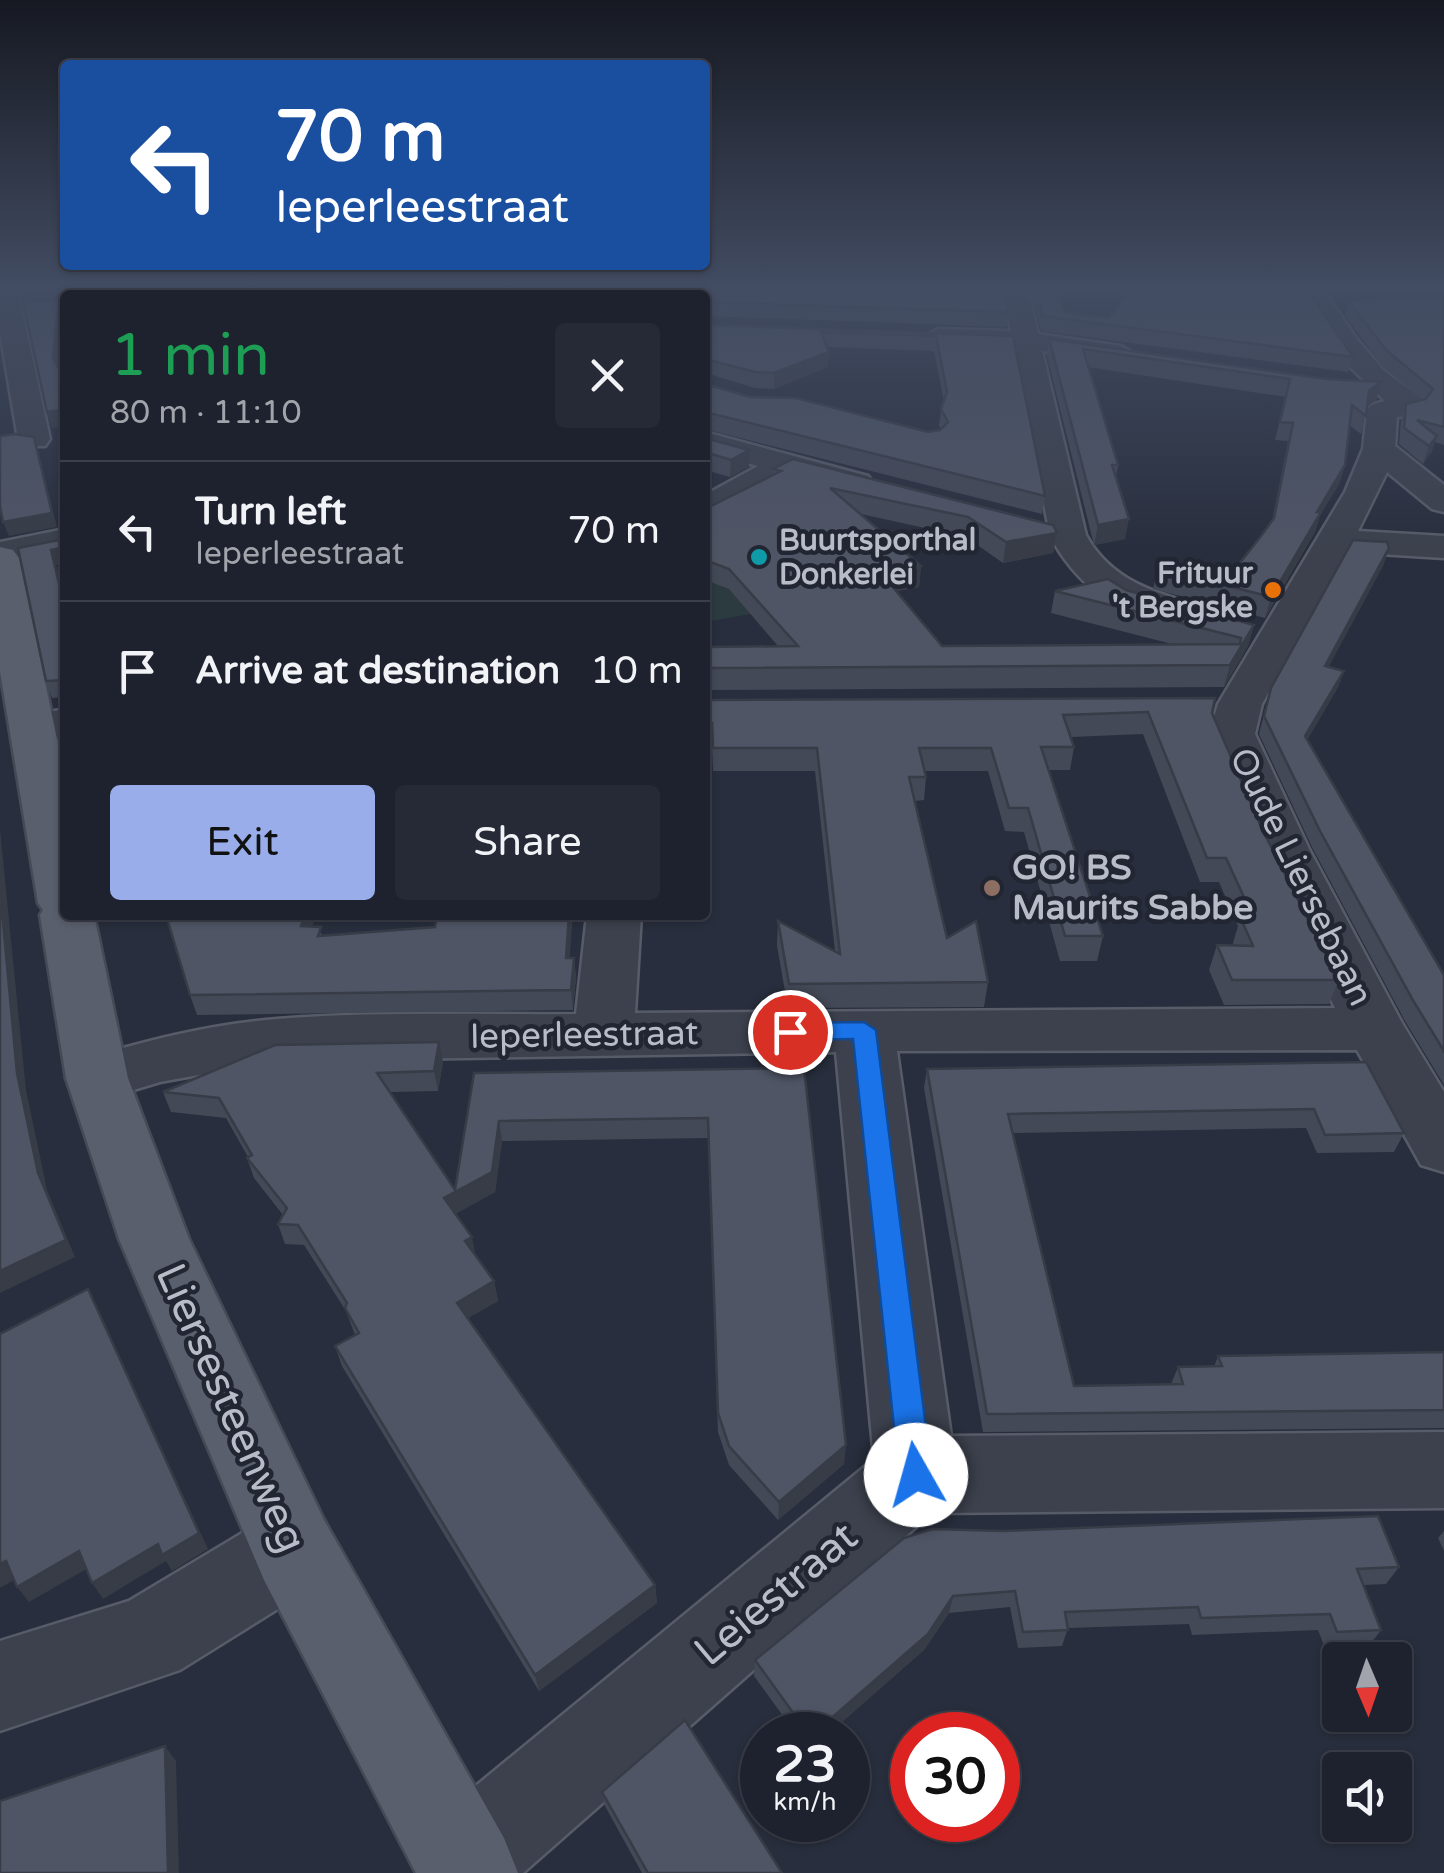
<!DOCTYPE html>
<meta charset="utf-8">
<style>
:root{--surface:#1e222e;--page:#262a36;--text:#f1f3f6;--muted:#a1a4aa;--line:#3c3f4a;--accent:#9aadeb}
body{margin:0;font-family:"Varela Round",sans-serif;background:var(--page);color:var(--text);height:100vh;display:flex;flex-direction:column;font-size:38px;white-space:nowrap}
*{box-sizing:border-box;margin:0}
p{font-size:32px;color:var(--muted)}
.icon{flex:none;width:55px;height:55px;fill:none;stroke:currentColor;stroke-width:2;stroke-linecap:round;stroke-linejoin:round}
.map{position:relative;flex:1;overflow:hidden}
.panel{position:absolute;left:60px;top:290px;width:650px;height:630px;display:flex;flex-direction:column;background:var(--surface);border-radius:10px;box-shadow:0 2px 8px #0004,0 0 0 2px var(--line)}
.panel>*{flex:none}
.banner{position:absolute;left:60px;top:60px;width:650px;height:210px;border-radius:10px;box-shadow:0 2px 8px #0004,0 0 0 2px var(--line);background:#1a4fa0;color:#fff;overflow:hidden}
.needle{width:65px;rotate:178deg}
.buttons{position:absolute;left:1322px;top:1642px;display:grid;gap:20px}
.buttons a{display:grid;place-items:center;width:90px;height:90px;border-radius:10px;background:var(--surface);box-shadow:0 2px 8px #0004,0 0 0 2px var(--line);font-size:50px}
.speed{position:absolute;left:740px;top:1712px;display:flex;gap:20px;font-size:50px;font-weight:700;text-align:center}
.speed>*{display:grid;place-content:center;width:130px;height:130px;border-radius:50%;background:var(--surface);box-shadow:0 2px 8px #0004,0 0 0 2px var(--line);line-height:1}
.speed small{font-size:25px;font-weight:400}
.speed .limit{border:15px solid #d22;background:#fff;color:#111}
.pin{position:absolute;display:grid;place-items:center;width:85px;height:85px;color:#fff;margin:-42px;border:5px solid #fff;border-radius:50%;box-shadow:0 2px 10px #0007}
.me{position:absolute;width:110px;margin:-55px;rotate:353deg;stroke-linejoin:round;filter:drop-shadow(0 0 8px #0008)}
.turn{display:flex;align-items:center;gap:35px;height:210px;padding:0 50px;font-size:45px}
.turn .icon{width:130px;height:130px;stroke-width:2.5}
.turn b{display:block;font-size:70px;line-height:85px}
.round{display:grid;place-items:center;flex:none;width:105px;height:105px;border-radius:10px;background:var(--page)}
.overview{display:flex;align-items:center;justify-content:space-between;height:170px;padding:0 50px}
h1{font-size:60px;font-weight:600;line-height:75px;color:#1e9e55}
.action{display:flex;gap:20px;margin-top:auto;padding:20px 50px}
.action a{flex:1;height:115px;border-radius:10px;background:var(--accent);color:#111;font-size:40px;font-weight:600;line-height:115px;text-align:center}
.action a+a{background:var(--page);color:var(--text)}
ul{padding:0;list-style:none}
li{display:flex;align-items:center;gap:30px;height:140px;padding:0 50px;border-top:2px solid var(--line)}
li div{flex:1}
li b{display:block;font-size:38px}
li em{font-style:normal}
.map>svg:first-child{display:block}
</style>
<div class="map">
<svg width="1444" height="1873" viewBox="0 0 1444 1873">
<rect width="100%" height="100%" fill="#282e3d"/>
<path fill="#2b3b3f" d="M705,580L766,603L751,614L711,621L705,617Z"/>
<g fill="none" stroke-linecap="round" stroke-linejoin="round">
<g stroke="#575c68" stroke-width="5">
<g id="minor">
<path d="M0,288H17L50,439L45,446H23L18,439L0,332Z"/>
<path d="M1003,288H1027L1038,334L1121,346L1135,354L1121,362L1042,351L1086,535C1107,574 1143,589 1184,601L1190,609L1184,617C1129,631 1072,581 1050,535L1014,348L938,345L925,337L938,329L1011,331Z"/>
<path d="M1297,288H1322L1356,338L1384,371L1443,414L1439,420C1423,424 1412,414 1397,417L1395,446L1444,485V512L1432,509L1387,472L1358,531L1444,536V558L1346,552L1262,704L1255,734L1310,851L1402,1023L1444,1092V1172L1421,1165L1357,1050L897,1051L951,1436L1444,1432V1508L932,1513L523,1873H418L413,1861L427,1826L874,1459L836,1052L276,1061L160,1082L97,1101L75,1094L66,1078L75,1062C140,1042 209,1024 277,1019C376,1011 477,1015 576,1014L587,915H641L635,1013L1335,1008L1258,851L1209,734L1218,704L1345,492L1363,449L1367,411L1371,405L1385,401L1350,367Z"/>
<path d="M705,432L868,476L873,483L868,490L856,493L791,475L705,520V495L758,466L705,452Z"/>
<path d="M65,529V551L0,564V542Z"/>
<path d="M65,709V737L35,742L19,738L12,728L19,718Z"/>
<path d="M294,1508L324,1520L336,1550L324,1580L180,1670L0,1731V1641L129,1601L264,1520Z"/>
</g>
</g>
<g stroke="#454a56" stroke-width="5">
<path id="major" d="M0,547L13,550L19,558L65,777V915H94L128,1078L189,1239L324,1520L504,1838L518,1873H416L264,1580L119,1239L66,1078L40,915L43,910L38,903L0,671Z"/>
</g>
<use href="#minor" fill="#3c414d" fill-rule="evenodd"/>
<use href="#major" fill="#5a5f6d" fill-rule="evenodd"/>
</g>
<g fill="#444957">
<path d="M24,288H1004L1008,312L1006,327L705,316V295H65V320H63L52,428L47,412L23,302H63L64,294H26Z"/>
<path d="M1030,288H1056L1065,312L1353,357L1348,372L1041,331Z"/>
<path d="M1326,288H1423L1330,293Z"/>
<path d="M1444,296V445L1435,442L1431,453L1423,464L1399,444L1401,420L1406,404L1422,400L1381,365L1345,315L1349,301Z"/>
<path d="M705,325L1013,336L1045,496L1042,514L705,429V384L750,397L928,432L941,429L939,426L941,409L944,401L934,351L827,347L828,367L774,389L755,388L706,373Z"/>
<path d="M1049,339L1326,379L1381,382L1376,400L1368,406L1361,434L1349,425L1345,465L1339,484L1320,515L1315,532L1265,618L1153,589L1158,568L1231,574L1272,521L1288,441L1275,440L1286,397L1088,367L1118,465L1116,476L1125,539L1094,545L1047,356Z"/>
<path d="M705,438L749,450V467L730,477L705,470Z"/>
<path d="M773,469L1057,533L1053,553L1003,563L966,537L861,514L921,566L919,587L896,591L942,646L1172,644L1051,613L1055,591L1126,590L1254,625L1248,646L1224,687L705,690V647L778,646L729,589L705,580V509L773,475Z"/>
<path d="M59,540L65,559V563L56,565L65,601V697L52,698L46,681L18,548Z"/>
<path d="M1384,564L1328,667L1344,671L1338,687L1307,740L1444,975V1085L1405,1021L1313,849L1259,734L1271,688Z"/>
<path d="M705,700L1212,713L1262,829L1339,980L1329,1004L1224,1005L1209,970L1217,945L1234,946L1233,943L1238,926L1219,882H1200L1143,734L1071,737L1074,747L1070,770H1049L1103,936L1097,961H1060L1024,832L1005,831L988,771H925L926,777L924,800L915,801L947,938L988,982L984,1007L788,1008L777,946L778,921L835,951L815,771H713L712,746H705Z"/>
<path d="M313,926L323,935L574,958L576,978L573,1010L197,1015L190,995Z"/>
<path d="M443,1062L438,1091L390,1092L455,1190L474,1073L804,1068L844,1464L778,1520L729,1465L718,1432L708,1138L502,1141L495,1192L455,1214L475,1255L494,1281L498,1301L468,1318L655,1585L657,1603L539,1691L342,1366L335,1346L355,1335L346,1311L304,1245L285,1244L278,1224L283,1215L254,1178L247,1158L248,1157L226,1118L171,1112L163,1092Z"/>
<path d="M1366,1062L1404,1133L1394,1152L1317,1153L1306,1128L1013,1133L1074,1386L1171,1384L1178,1367H1214L1218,1356L1444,1352V1428L983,1432L924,1088L927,1069Z"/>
<path d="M1444,1531V1551L1438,1538Z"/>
<path d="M904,1538L1399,1567L1386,1584L1363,1585L1381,1630L1369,1646L1325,1648L1318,1630L1192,1635L1189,1624L1068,1628L1062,1646L1018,1648L1010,1607L949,1613L924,1650L827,1735H797L754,1676L755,1660Z"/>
<path d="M602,1792L782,1873H642L605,1806Z"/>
</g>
<g fill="#373c47">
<path d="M58,305L63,320L57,374L53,359Z"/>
<path d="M829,352L828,367L774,389V373Z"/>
<path d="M1381,382L1376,400L1364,409L1369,391Z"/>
<path d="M65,409V426L52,428L47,412Z"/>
<path d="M1437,436L1431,453L1423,464L1429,446Z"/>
<path d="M34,437L57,527L9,536L3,522Z"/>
<path d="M749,450V467L730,477L731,460Z"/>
<path d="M1345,465L1339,484L1320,515L1315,532L1265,618L1271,597L1317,512Z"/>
<path d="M1129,519L1125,539L1094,545L1098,525Z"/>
<path d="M1057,533L1053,553L1003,563L1006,542Z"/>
<path d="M59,540L65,563L56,565L65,601V608L51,550Z"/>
<path d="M1389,548L1384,564L1320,683L1325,666Z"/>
<path d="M921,566L919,587L880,595L882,574Z"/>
<path d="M1254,625L1248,646L1224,687L1230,665Z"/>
<path d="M1344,671L1338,687L1299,753L1305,736Z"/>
<path d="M0,830L26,1090L47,1190L75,1257L0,1293V1271L38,1173L17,1073L0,890Z"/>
<path d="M305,915H316L306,946L301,926Z"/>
<path d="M569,915H573L568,978L566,958Z"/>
<path d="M574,958L576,978L573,1010L571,990Z"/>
<path d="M439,1042L443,1062L438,1091L434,1071Z"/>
<path d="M499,1121L502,1141L495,1192L448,1218L444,1198L492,1172Z"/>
<path d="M472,1237L476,1257L465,1241Z"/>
<path d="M494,1281L498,1301L461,1322L457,1303Z"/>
<path d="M88,1289L208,1549L172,1571L166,1561L103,1599L92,1583Z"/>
<path d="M846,1445L844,1464L778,1520L779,1502Z"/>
<path d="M79,1551L90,1567L29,1602L17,1587Z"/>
<path d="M6,1561L19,1577L0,1588V1564Z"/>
<path d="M655,1585L657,1603L539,1691L535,1675Z"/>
<path d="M953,1596L949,1613L924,1650L827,1735H812Z"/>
<path d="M165,1746L176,1761L179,1873H168Z"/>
</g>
<g fill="#4f5565" stroke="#373c47" stroke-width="2.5">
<path d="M64,288H1004L1008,312L705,302V295H65V306L58,305L53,359L65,377V409L47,412L23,302H63Z"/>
<path d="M1036,288H1056L1065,312L1108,318L1133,288H1306L1353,357L1043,316Z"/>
<path d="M1444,296V427L1417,420L1437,436L1429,446L1404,428L1406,404L1426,399L1433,389L1386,350L1349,301Z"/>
<path d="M705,325L1013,336L1045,496L705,412V384L750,397L796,398L928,432L940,430L948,422L941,409L947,392L936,336L821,332L829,352L774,373L755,372L705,359Z"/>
<path d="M1049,339L1326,379L1381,382L1369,391L1366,416L1352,405L1345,465L1317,512H1321L1271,597L1158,568L1182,563L1231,574L1261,536L1274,518L1293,423L1280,422L1290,379L1083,349L1118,465H1112L1129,519L1098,525Z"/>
<path d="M15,434L34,437L52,513L3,522L0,506V436Z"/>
<path d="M705,438L749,450L731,460L705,452Z"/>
<path d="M793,459L1053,525L1057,533L1006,542L968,517L830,488L921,566L882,574L942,646L1240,644L1241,638L1055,591L1108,579L1126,590L1254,625L1230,665L705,668V647L798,646L729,569L705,560V509L781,471L773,469Z"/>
<path d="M59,540L61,548L51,550L65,608V680L46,681L18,548Z"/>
<path d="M1353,540L1387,542L1389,548L1325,666L1344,671L1305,736L1444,975V1051L1414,1002L1320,831L1264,716L1271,688Z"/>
<path d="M1215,698L1212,713L1262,829L1339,980H1232L1217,945L1253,946L1241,919H1254L1226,858H1207L1148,712L1063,715L1074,747H1041L1103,936H1065L1028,808H1009L991,748H919L926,777H909L947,938L976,921L988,982L789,984L778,921L840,954L817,748H713L712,723H705V700Z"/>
<path d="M0,890L17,1073L38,1173L66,1240L0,1271Z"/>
<path d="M166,915H305L301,926L321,927L318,936L435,927L437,915H569L566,958H574L571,990L190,995Z"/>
<path d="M439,1042L434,1071L377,1073L455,1190L474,1073L804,1068L846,1445L779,1502L729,1446L718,1413L708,1118L499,1121L492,1172L444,1198L472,1237L465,1241L494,1281L457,1303L655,1585L535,1675L335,1346L359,1333L345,1308L347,1303L298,1225L278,1224L287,1208L247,1158L252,1155L219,1098L163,1092L275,1045Z"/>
<path d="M1366,1062L1404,1133L1325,1135L1314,1109L1008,1114L1074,1386L1183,1384L1178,1367L1222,1366L1218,1356L1444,1352V1410L987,1414L927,1069Z"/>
<path d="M88,1289L199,1533L162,1555L158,1544L92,1583L79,1551L17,1587L6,1561L0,1564V1334Z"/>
<path d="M1378,1516L1399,1567L1357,1569L1381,1630L1337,1632L1330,1614L1201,1618L1198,1607L1065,1612L1068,1630L1023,1632L1015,1591L953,1596L928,1634L812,1735H809L755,1660L904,1538L932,1529L1003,1531Z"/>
<path d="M685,1720L782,1873H648L602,1792Z"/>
<path d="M165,1746L168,1873H0V1801Z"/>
</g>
<linearGradient id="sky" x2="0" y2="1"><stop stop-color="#161922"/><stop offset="0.52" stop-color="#424c62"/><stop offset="1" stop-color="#424c62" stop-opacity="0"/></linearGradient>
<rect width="1444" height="551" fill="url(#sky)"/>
<path fill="#1a73e8" stroke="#114b97" stroke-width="2.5" d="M864,1022L876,1030L932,1475L927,1486L916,1491L904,1486L899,1475L853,1039L790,1040L777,1032L790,1023Z"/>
<circle fill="#0f9aa8" stroke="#212632" stroke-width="4" cx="759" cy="557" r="10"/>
<circle fill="#e8710a" stroke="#212632" stroke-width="4" cx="1273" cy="590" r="10"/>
<circle fill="#8d6e63" stroke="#212632" stroke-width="4" cx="992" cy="888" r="10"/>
<g text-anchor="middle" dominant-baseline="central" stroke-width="9" stroke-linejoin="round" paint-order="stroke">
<g font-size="30" font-weight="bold" fill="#b8bcc8" stroke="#212632" text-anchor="start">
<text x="779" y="540">Buurtsporthal<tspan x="779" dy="34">Donkerlei</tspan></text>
<text x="1253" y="573" text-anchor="end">Frituur<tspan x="1253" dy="34">'t Bergske</tspan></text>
</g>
<g font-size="35" font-weight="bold" fill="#b8bcc8" stroke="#212632" text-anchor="start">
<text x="1012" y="868">GO! BS<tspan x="1012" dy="40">Maurits Sabbe</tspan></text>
</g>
<g font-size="35" fill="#b8bcc8" stroke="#212632">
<text transform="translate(1301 877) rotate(64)">Oude Liersebaan</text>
<text transform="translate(584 1035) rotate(-1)">Ieperleestraat</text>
</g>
<g font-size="42" fill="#b8bcc8" stroke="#212632">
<text transform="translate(231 1408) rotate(66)">Liersesteenweg</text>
<text transform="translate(776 1594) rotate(-40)">Leiestraat</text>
</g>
</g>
</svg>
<div class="buttons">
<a><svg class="needle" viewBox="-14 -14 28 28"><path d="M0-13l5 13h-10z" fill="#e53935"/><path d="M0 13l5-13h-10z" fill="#a1a4aa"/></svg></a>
<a><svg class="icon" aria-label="sound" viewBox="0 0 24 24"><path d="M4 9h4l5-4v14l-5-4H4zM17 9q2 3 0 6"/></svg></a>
</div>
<div class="speed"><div>23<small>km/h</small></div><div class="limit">30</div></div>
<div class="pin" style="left:790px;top:1032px;background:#d93025"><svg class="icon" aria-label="arrive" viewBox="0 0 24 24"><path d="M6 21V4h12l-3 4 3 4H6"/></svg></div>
<svg class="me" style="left:916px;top:1475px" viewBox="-20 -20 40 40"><circle r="19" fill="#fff"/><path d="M0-13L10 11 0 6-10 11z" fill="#1a73e8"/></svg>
<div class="banner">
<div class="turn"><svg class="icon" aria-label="left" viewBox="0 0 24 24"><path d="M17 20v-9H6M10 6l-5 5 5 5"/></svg><div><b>70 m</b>Ieperleestraat</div></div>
</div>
<section class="panel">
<div class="overview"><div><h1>1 min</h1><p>80 m · 11:10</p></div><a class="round"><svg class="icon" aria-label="close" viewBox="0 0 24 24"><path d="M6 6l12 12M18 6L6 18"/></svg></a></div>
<ul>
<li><svg class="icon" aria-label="left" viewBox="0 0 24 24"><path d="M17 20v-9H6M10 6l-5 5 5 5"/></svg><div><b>Turn left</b><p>Ieperleestraat</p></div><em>70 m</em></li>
<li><svg class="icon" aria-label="arrive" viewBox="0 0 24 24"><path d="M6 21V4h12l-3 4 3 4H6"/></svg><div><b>Arrive at destination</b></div><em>10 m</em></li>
</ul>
<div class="action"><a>Exit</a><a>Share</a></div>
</section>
</div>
